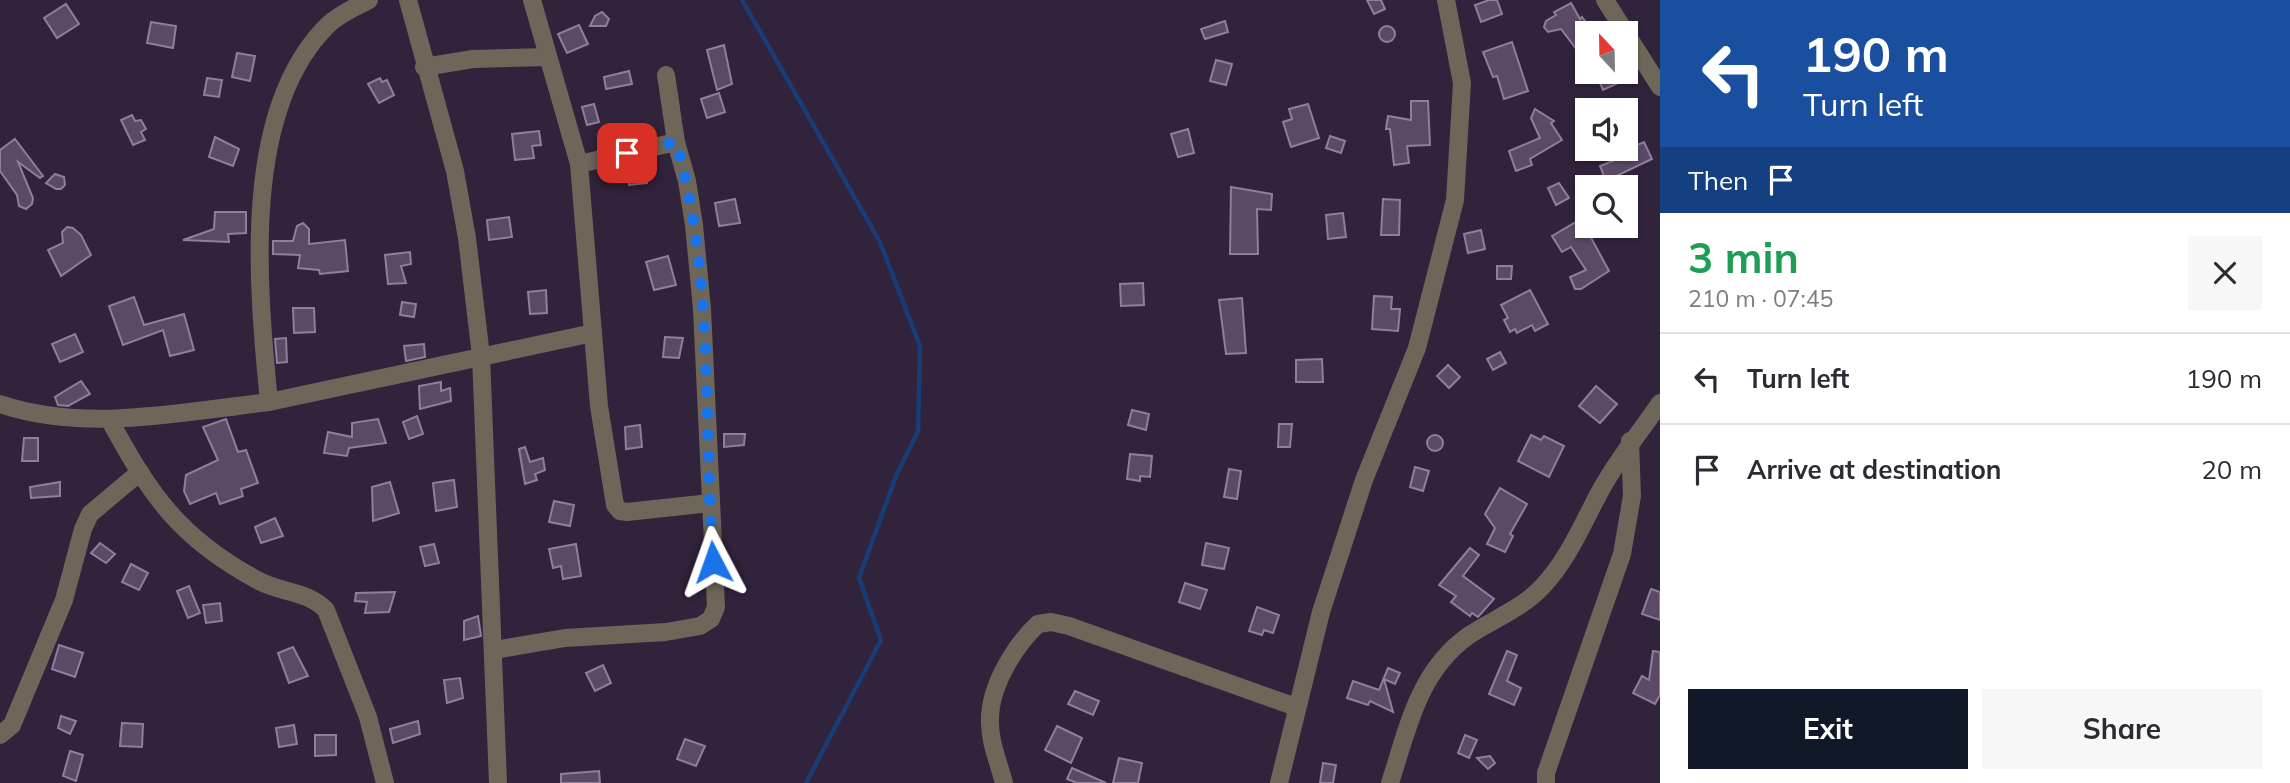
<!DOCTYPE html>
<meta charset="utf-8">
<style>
:root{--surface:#fff;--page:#f7f7f7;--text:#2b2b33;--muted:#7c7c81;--line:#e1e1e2;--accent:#111827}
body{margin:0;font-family:Mulish,sans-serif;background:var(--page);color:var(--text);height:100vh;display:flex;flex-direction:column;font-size:26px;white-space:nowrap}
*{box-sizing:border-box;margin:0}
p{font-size:23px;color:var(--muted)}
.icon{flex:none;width:38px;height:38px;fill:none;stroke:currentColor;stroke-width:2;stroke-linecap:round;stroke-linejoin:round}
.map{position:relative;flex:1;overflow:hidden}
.side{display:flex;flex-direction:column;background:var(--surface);width:630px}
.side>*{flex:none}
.banner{background:#1a4fa0;color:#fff;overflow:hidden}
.needle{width:46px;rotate:338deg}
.fabs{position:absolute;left:1575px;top:21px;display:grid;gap:14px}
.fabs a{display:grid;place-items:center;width:63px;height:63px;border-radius:0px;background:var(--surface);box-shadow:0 2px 5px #0004;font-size:35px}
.pin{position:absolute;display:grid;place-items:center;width:60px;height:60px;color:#fff;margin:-30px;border-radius:14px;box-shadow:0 4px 10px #0006}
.me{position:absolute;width:77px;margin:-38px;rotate:356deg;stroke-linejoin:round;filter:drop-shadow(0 0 5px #0008)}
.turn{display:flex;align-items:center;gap:24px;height:147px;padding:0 28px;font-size:32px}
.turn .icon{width:91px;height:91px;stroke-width:2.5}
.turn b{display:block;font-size:49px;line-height:60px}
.then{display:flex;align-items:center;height:66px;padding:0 28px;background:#0003;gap:14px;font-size:26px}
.round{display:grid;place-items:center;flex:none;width:74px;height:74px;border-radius:0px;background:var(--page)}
.headline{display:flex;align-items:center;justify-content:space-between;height:119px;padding:0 28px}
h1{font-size:42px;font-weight:700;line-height:52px;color:#1e9e55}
.cta{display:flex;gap:14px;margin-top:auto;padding:14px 28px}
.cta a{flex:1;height:80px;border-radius:0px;background:var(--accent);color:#fff;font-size:28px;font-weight:700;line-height:80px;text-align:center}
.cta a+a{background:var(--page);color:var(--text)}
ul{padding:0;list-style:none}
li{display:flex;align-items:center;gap:21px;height:91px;padding:0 28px;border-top:2px solid var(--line)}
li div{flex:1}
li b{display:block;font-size:26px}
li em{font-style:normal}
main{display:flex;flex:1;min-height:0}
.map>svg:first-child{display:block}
</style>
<main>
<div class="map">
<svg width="1660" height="783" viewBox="0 0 1660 783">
<rect width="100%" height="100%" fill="#32233c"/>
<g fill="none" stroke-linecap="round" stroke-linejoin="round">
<path stroke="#183c76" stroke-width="4.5" d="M742,0L880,242L920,346L918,431L896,476L859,578L881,640L806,783"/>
</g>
<g fill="#5b4a66" stroke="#8f7e9c" stroke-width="2">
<path d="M1367,0H1381L1385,9L1374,14Z"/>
<path d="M1489,0H1497L1502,14L1481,22L1475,5Z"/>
<path d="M1571,3L1580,19L1582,17L1594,33H1587V63L1561,29L1548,32L1544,27L1546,21L1556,15L1554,12Z"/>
<path d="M66,4L79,24L57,38L44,18Z"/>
<path d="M602,12L609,19L606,26H590L595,16Z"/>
<path d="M1225,21L1228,32L1205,39L1201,29Z"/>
<path d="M151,22L176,26L173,48L147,43Z"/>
<path d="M579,25L588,44L567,53L558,34Z"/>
<circle cx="1387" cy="34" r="8"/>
<path d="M1512,42L1528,91L1504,99L1497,76L1493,77L1483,52Z"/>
<path d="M724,45L732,84L717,90L707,50Z"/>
<path d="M237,53L255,56L250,81L232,77Z"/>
<path d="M1216,60L1232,64L1226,85L1210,81Z"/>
<path d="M629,71L632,84L606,89L604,77Z"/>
<path d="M1595,72H1610L1616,84L1603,90Z"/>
<path d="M207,78L222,80L219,97L204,95Z"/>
<path d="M380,78L382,82L387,80L394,95L379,103L368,84Z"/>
<path d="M719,93L725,112L707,118L701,99Z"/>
<path d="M1411,101H1428L1430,145L1407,146L1409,163L1394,165L1390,129H1386L1388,116L1411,120Z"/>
<path d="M594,104L599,122L587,125L582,107Z"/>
<path d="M1308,104L1319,138L1291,147L1283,122L1292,119L1289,109Z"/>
<path d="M1535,109L1554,121L1551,123L1562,140L1530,159L1532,165L1516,171L1509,151L1540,138L1531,118Z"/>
<path d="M132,115L135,121L141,120L146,129L141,132L145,140L133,145L121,120Z"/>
<path d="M1188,129L1194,153L1178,157L1171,134Z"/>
<path d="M539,131L541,145L532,146L534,158L515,160L512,134Z"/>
<path d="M1330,136L1345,141L1341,153L1326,148Z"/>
<path d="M215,137L239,149L233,166L209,157Z"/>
<path d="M15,139L43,176L40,178L18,162L33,198L32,204L26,209L19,206L17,195L0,171V150Z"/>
<path d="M1644,142L1652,159L1606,181L1600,166L1623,157L1621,152Z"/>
<path d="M648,166L647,183L629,185L628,167Z"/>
<path d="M55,174L64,177L65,185L61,189H56L46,183Z"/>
<path d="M1559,183L1569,198L1556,205L1548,188Z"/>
<path d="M1231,187L1272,194L1271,210L1257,209L1258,254H1230Z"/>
<path d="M735,199L740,223L719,226L715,203Z"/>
<path d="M1383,199L1400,200L1399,235H1381Z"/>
<path d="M215,212H246V233L228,234L229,242L183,240L214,229Z"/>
<path d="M1343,213L1346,237L1328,239L1326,215Z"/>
<path d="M509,217L512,237L489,240L487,220Z"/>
<path d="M1581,219L1609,271L1581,289H1575L1570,277L1586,270L1571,247L1562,252L1552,236Z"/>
<path d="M303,223L309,229V244L345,240L348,271L320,274L319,270L298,268L300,255L273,254V241H293L297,226Z"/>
<path d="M67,227L73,228L81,235L91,255L61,276L48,250L63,243L62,232Z"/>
<path d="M1481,230L1485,249L1468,253L1464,234Z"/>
<path d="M410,252L411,264L401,266L406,283L388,284L385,255Z"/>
<path d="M668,256L676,285L654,290L646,262Z"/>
<path d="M1497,266H1512L1511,279H1497Z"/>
<path d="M1143,283L1144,305L1121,306L1120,284Z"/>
<path d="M546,290L547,313L530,314L528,292Z"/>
<path d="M1530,290L1548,324L1535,331L1532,325L1517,333L1515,329L1510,332L1504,320L1508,318L1501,305Z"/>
<path d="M1374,296L1392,297L1391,309H1400L1398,331L1372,329Z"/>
<path d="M134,297L144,325L184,314L194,350L170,356L163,330L123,345L109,306Z"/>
<path d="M1242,298L1246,353L1226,354L1219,300Z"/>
<path d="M402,302L416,304L414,317L400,315Z"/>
<path d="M293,308H314L315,332L294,333Z"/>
<path d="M75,334L83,352L60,362L52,344Z"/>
<path d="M665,337L683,338L679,358L663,357Z"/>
<path d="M286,338L287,362L277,363L275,339Z"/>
<path d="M424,344L425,357L406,361L404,346Z"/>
<path d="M1500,352L1506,363L1493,370L1487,359Z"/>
<path d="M1322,359L1323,382H1296V360Z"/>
<path d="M1448,365L1460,377L1449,388L1437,376Z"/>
<path d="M81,381L90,394L68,406L58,405L55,397Z"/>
<path d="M441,382V391L450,388L451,401L420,409L419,386Z"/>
<path d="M1596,386L1617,404L1600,423L1579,406Z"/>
<path d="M1132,410L1149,414L1146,430L1128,425Z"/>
<path d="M417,416L423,434L409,439L403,422Z"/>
<path d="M226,419L238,452L246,450L258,483L241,489L243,496L220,504L216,493L190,504L184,491L186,475L218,460L203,427Z"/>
<path d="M378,419L386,443L349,448L347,456L324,453L328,432L352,437V423Z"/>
<path d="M1279,424H1292L1290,447H1278Z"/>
<path d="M640,425L642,447L626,449L625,427Z"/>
<path d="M724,434H745L744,445L724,447Z"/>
<circle cx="1435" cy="443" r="8"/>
<path d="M1531,435L1541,440L1544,436L1564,446L1549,477L1518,461Z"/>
<path d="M24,438H38V461H22Z"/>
<path d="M525,447L530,462L543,458L545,470L535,474L537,480L525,484L519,449Z"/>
<path d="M1130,454L1152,456L1150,477L1140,476V481L1127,479Z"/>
<path d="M1415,467L1429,471L1423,491L1410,487Z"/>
<path d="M1229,469L1241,471L1237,499L1224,497Z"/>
<path d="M454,480L457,507L436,511L433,483Z"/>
<path d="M60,482V496L31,498L30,487Z"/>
<path d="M390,482L399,513L373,521L372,487Z"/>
<path d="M1500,488L1527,504L1510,534L1513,536L1505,552L1487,544L1495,528L1485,514Z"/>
<path d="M554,501L574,505L570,526L549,522Z"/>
<path d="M275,518L283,536L261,543L255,527Z"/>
<path d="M100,543L115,554L106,563L91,553Z"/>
<path d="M1206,543L1229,548L1224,569L1202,565Z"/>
<path d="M434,544L439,563L425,566L420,547Z"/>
<path d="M576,544L581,576L563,579L561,566L553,568L549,549Z"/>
<path d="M1470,548L1479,555L1463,576L1494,599L1478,617L1472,613L1470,616L1451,602L1456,596L1439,585Z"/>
<path d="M131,564L148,573L139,590L122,582Z"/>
<path d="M1185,583L1207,590L1200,609L1179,602Z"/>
<path d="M189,586L200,613L188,618L177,591Z"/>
<path d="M1651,589L1660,592V620L1642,614Z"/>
<path d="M395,592L389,612L365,613L367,602L355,601L356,593Z"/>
<path d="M220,603L222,621L206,623L203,605Z"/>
<path d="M1257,607L1279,615L1273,633L1264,630L1262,635L1249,631Z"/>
<path d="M478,616L481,636L464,640V621Z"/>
<path d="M59,645L83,653L75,677L52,669Z"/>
<path d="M293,647L308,676L289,683L278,653Z"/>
<path d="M1507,651L1517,655L1507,681L1521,688L1514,705L1489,694Z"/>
<path d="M1653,651L1660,652V695L1655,704L1633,693L1642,676L1649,680Z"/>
<path d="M603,665L611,683L595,691L586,673Z"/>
<path d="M1388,668L1400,673L1395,684L1384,679L1393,712L1370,701L1368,705L1347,698L1353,681L1379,690Z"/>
<path d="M460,678L463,698L447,703L444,680Z"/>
<path d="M1075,691L1099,701L1093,715L1068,704Z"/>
<path d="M61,716L76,721L70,734L58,728Z"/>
<path d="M418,721L420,734L393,743L390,729Z"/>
<path d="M122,723L143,724L142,747L120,746Z"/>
<path d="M294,725L297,744L279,747L276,728Z"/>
<path d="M1057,726L1082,738L1071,763L1045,750Z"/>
<path d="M315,735H336V755L315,756Z"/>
<path d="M1465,735L1477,740L1469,758L1458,753Z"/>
<path d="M685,739L705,746L696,766L677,759Z"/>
<path d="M70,751L83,755L76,781L63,776Z"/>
<path d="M1490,756L1495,763L1488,769L1477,758Z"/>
<path d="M1119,758L1142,763L1138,783H1113Z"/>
<path d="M1323,763L1336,765L1333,783H1320Z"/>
<path d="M1072,768L1106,783H1077L1067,779Z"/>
<path d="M599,771L600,783H561V774Z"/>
</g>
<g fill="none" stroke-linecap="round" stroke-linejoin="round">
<g stroke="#6e6659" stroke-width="18">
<path d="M408,0L455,171L467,238L481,356L498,783"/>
<path d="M532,0L579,164L599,406L615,505L620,511L627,512L710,503"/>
<path d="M1605,0L1660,87"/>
<path d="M424,67L473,59L548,57"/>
<path d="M579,164L676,142"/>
<path d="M269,402C258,289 240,111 328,25C339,14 356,7 369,0"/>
<path d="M0,404C86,433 181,412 269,402L593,333"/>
<path d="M109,419C151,496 179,538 259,581C282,593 308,591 326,610L368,717L385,783"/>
<path d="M494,650L565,638L666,632L700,626L711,619L716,607L702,309L694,225L687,181L676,142L666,75"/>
<path d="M0,735L12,725L64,600L83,529L90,514L140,472"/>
<path d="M1004,783C999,763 989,741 990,719C990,687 1014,646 1038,624L1051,622L1069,626L1296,707"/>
<path d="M1279,783L1321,612L1364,480L1417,348L1455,200L1462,83L1446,0"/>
<path d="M1390,783C1408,728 1418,672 1468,636C1492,620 1523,608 1543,586C1570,557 1584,520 1603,486C1620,456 1641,431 1660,403"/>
<path d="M1546,783V773L1622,554L1632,496L1630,441"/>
</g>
</g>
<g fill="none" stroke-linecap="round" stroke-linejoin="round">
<path stroke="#1a73e8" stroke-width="12" stroke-dasharray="0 21.6" d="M627,153L676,142C715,277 703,423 713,562"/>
</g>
</svg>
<div class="fabs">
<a><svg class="needle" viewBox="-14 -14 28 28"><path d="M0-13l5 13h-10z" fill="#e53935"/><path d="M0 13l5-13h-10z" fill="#7c7c81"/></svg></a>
<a><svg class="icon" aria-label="sound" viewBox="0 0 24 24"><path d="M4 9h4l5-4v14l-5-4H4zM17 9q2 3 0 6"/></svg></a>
<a><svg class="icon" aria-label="search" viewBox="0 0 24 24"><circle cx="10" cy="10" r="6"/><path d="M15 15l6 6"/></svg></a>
</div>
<div class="pin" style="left:627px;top:153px;background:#d93025"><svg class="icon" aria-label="arrive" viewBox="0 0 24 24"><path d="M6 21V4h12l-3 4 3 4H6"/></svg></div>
<svg class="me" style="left:713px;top:562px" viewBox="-20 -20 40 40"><path d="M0-17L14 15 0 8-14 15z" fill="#1a73e8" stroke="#fff" stroke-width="4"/></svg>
</div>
<section class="side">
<div class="banner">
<div class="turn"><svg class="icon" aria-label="left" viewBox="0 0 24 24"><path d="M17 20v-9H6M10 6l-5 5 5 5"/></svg><div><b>190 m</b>Turn left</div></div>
<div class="then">Then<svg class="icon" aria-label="arrive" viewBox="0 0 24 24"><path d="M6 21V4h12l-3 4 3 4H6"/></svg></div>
</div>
<div class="headline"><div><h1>3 min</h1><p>210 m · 07:45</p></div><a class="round"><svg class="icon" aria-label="close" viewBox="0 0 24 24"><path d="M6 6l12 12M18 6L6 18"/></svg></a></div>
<ul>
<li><svg class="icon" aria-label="left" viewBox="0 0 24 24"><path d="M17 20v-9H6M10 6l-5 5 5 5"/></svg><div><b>Turn left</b></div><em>190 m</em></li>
<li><svg class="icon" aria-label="arrive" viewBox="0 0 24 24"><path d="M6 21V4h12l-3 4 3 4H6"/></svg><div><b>Arrive at destination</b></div><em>20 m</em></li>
</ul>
<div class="cta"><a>Exit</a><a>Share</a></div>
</section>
</main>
